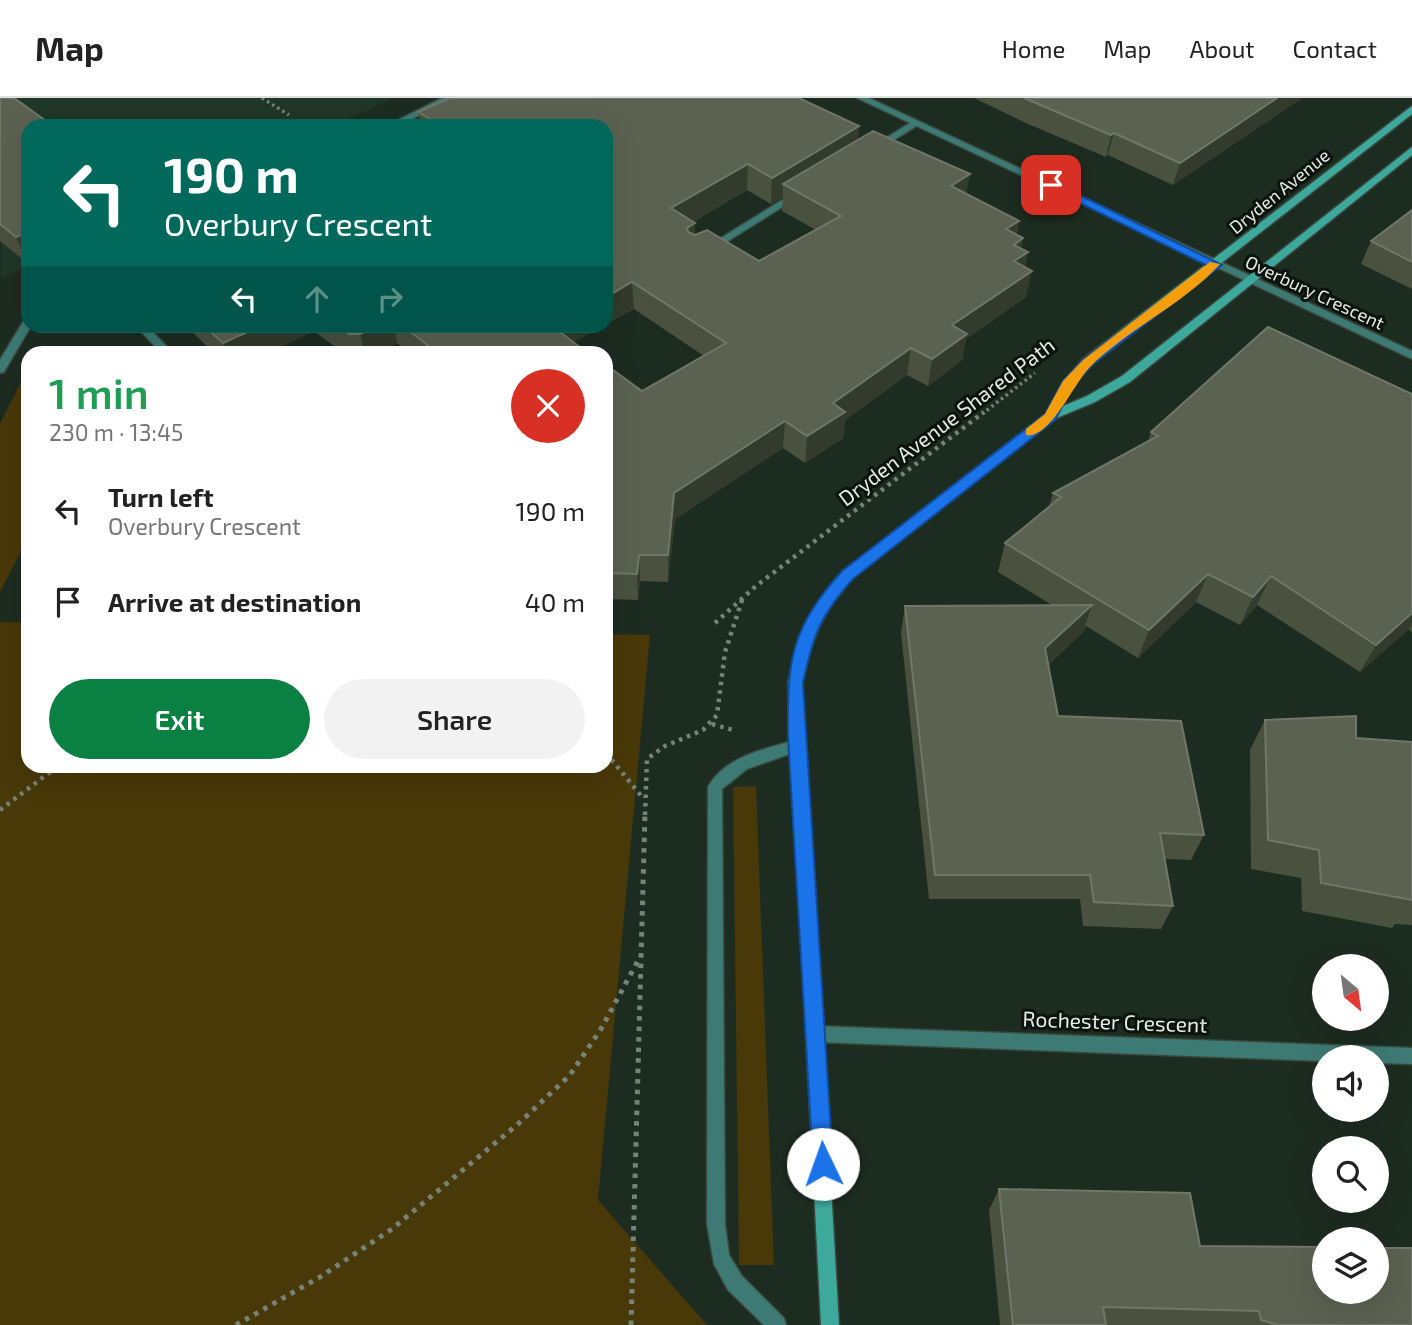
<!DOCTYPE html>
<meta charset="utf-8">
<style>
:root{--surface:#fff;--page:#f2f2f2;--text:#222;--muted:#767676;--line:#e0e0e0;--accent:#0b8043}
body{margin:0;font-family:"Exo 2",sans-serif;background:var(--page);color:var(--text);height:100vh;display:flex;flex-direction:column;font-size:26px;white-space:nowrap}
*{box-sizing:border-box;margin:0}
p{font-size:23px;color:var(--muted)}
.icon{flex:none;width:38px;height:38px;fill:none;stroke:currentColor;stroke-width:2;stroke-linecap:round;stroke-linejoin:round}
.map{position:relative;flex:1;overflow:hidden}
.details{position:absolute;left:21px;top:248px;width:592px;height:427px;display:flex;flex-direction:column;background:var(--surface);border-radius:21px;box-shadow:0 7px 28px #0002}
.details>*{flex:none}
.guide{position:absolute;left:21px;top:21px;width:592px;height:214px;border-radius:21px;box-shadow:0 7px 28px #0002;background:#00695c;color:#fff;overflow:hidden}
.needle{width:46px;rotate:151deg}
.fabs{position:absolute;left:1312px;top:856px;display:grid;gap:14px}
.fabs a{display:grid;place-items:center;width:77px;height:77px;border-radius:50%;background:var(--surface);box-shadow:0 7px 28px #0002;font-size:35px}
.pin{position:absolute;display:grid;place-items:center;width:60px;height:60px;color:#fff;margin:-30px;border-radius:14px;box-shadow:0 4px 10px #0006}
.me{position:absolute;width:77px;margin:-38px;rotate:357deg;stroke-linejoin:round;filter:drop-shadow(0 0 5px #0008)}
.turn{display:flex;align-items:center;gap:24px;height:147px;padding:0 28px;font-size:32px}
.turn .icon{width:91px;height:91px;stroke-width:2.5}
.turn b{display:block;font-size:49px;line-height:60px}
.lanes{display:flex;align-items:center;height:66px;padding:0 28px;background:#0003;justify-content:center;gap:35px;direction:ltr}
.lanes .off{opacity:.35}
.round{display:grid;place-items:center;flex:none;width:74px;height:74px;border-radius:37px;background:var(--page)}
.overview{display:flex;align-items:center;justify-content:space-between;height:119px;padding:0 28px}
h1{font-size:42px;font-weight:600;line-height:52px;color:#1e9e55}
.primary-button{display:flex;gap:14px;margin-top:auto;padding:14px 28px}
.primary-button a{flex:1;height:80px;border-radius:42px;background:var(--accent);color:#fff;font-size:28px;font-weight:600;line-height:80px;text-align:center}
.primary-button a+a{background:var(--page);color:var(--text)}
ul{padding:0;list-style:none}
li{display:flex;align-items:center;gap:21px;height:91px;padding:0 28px}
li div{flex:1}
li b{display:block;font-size:26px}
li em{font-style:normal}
header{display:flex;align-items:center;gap:42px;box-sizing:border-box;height:98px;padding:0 35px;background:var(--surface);border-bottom:2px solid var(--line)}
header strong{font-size:33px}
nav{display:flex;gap:38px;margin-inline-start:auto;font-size:24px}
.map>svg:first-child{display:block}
</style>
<header>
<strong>Map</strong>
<nav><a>Home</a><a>Map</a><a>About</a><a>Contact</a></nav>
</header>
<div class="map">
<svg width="1412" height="1227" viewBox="0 0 1412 1227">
<rect width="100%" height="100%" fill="#1d2c21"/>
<path fill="#203626" d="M0,0H394L333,28H28V169L1,181Z"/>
<g fill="#493808">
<path d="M28,270V440L0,494V326Z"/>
<path d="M0,524L28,525V668H606V536L650,537L598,1102L707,1227H0Z"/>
<path d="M756,688L774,1167H739L733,689Z"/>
</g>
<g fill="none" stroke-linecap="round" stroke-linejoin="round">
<g stroke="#39473c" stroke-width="3">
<g id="lane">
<path d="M913,23L921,25L878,52L870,50Z"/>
<path d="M795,94L803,96L712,153H704L703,151Z"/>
<path d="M796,642L801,644L803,648L801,652L747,671L722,691L725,1126L729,1157L742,1178L784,1220L786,1227H764L728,1192L714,1166L707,1126L708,689C725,658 765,651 796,642Z"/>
</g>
</g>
<g stroke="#39473c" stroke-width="3">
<g id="street">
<path d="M442,0H454L398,28H386Z"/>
<path d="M857,0H869L1412,253V261Z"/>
<path d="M28,221V228H31L4,274L0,275V262L24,222Z"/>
<path d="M136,228H147L174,256H162Z"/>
<path d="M816,928L1412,950V966L1377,965V959H1325V963L816,944L810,941L808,936L810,931Z"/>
</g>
</g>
<g stroke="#39473c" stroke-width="3">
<path id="secondary" d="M1412,8V16L1091,267L1073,288L1061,309L1087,298L1122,278L1412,49V57L1130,284L1095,304L1054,321L852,480C822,515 811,541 802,585L839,1227H821L788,585C798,539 812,509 842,474L1046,316L1064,283L1083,261Z"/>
</g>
<g stroke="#768379" stroke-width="3.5" stroke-dasharray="2.5 3.5" stroke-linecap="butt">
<path d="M262,0L289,17"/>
<path d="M982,316L1035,275"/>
</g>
<g stroke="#768379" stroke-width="4.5" stroke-dasharray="3.5 5" stroke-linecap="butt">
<path d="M715,525L756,488L984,314"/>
<path d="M712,626L733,632"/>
<path d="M606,655L643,700"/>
<path d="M0,712L58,668"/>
<path d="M645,717L647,661L665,648L703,632L717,617L725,554L743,499"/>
</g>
<g stroke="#768379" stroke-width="5" stroke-dasharray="4.5 6" stroke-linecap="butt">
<path d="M236,1227L320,1179L392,1131L518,1026L570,977L601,931L640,859"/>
<path d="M631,1227L645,715"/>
</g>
<use href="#lane" fill="#3d7a73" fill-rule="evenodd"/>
<use href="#street" fill="#3d7a73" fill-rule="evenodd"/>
<use href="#secondary" fill="#3da99d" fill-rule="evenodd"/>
</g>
<g fill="#4b513f" fill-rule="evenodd">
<path d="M0,0L28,28V166L0,143Z"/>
<path d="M974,0H1302L1173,87L1108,57L1106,59L1026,25Z"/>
<path d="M418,14L859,28L858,42L1019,123L1017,137L1023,140L1021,150L1025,169L1026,199L966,241L962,262L928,288L907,277L845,322L843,340L805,365L783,350L675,421L668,484L640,483L638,502L606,501V267L642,293L704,258L634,211L606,226V28H421ZM747,92L771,106L783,99L782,113L816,132L759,163L695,137V125L693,124Z"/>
<path d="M1412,112V191L1361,166L1371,143Z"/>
<path d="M186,228H603L573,244L589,256H410L397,245L380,256H345L314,233L266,256H215Z"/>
<path d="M1412,296V535L1409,531L1360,574L1257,507L1240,527L1196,504L1138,560L1086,528L1083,534L1048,567L1058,618L1204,737L1191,762L1165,761L1173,808L1161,831L1083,828L1080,801H929L901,535L905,508L1052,507L998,474L1005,445L1049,409L1053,395L1148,344L1151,334Z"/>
<path d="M1265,622L1356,640L1412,644V827L1395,826L1392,830L1302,813L1301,780L1251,771L1250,652Z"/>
<path d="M999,1091L1200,1148L1412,1227H1000L989,1112Z"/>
</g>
<g fill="#323b2c">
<path d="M1277,0H1302L1173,87L1180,65Z"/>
<path d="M859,28L857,54L783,86V99L771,106L772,80Z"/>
<path d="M1114,35L1108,57L1106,59L1111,37Z"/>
<path d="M748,66L747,92L672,137L671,110Z"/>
<path d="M970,76L965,102L951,88Z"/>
<path d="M1019,123L1015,146L1023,140L1019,160L1028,154L1023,179L1032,173L1026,199L966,241L962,262L928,288L932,261L1006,131Z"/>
<path d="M695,125V152L687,130Z"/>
<path d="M28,134V165L16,139Z"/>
<path d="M632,184L634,211L606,226V199Z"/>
<path d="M261,228H312L314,233L266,256H226L223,245Z"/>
<path d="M376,228H394L397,245L380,256H365L360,236Z"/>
<path d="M552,228H603L554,255Z"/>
<path d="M911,250L907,277L845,322L843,340L805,365L807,338L833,305Z"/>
<path d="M785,323L783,350L675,421L668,484V457L674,395Z"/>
<path d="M639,457L640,483L638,502L637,476Z"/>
<path d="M1208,476L1196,504L1138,560L1149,532Z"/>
<path d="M1271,478L1257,507L1240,527L1253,499Z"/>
<path d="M1092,507L1083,534L1036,577L1045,550Z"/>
<path d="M1412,515V526L1409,531L1360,574L1376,547Z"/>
</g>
<g fill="#5c6251" stroke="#717768" stroke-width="2">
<path d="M0,0H14L53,28H28V134L16,139L0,126Z"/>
<path d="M450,0H799L859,28L772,80L748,66L671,110L695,125L687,130L688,134L695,137L707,132L759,163L841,118L783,86L873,33L970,76L951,88L1019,123L1006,131L1023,140L1014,147L1028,154L1014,163L1032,173L952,227L967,236L932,261L911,250L833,305L845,314L807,338L785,323L674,395L668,457H639L637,476L606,475V267L642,293L726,245L632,184L606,199V28H438L440,27L418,14Z"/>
<path d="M1024,0H1277L1180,65L1114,35L1111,37Z"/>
<path d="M1412,112V164L1371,143Z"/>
<path d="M204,228H261L223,245Z"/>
<path d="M337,228H376L360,236H349Z"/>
<path d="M403,228H552L589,256H439Z"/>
<path d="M1268,229L1412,296V515L1376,547L1271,478L1253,499L1208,476L1149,532L1005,445L1061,399L1053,395L1158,338L1151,334Z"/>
<path d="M1092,507L1045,550L1058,618L1181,623L1204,737L1160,735L1173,808L1094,804L1090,777H935L905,508Z"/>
<path d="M1356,618V640L1412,644V802L1321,785L1319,752L1268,742L1265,622Z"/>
<path d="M999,1091L1190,1095L1200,1148L1325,1149V1194H1377V1150H1412V1227H1278L1261,1222L1259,1213L1103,1209L1106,1227H1013Z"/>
</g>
<path fill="#1a73e8" stroke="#114b97" stroke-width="2" d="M1047,85H1055L1222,167L1092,267L1073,288L1055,322L853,481C820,518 813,537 803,585L833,1066L830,1073L823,1076L816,1073L813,1066L788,639C787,563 790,531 842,473L1045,316L1063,283L1083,262L1208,168L1047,89Z"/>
<path fill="#f59e0b" d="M1210,164L1220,166C1183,207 1127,231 1089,270C1073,287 1049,342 1026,337V331L1045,316L1063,283L1083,262Z"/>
<g text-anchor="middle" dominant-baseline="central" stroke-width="6" stroke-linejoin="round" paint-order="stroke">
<g font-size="18" fill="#e3ede5" stroke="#0c130e">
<text transform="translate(1279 93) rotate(-39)">Dryden Avenue</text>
<text transform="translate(1315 194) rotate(25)">Overbury Crescent</text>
</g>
<g font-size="21" fill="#e3ede5" stroke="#0c130e">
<text transform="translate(946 323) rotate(-37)">Dryden Avenue Shared Path</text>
<text transform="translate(1115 923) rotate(2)">Rochester Crescent</text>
</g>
</g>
</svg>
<div class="fabs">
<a><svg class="needle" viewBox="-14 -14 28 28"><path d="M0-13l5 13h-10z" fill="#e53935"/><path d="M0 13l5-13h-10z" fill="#767676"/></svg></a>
<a><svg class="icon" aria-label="sound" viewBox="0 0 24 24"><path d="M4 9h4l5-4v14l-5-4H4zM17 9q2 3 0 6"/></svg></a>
<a><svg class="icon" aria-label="search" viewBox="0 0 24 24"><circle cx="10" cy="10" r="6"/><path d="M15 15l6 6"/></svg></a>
<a><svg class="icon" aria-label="layers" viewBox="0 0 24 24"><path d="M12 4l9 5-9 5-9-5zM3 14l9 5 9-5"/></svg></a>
</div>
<div class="pin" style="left:1051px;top:87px;background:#d93025"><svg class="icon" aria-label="arrive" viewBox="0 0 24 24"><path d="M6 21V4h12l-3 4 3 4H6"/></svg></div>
<svg class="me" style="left:823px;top:1066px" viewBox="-20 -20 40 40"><circle r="19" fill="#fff"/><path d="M0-13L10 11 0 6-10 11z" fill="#1a73e8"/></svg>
<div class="guide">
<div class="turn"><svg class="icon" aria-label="left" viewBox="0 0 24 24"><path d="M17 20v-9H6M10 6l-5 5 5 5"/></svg><div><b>190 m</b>Overbury Crescent</div></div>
<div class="lanes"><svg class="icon" aria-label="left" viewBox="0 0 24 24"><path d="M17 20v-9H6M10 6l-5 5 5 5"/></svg><svg class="icon off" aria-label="ahead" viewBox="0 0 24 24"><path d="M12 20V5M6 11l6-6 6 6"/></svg><svg class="icon off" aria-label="right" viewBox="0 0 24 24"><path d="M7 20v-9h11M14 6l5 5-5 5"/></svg></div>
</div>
<section class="details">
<div class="overview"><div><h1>1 min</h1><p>230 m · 13:45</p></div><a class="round" style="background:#d93025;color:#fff"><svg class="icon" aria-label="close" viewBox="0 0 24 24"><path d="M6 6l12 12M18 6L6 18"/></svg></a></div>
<ul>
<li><svg class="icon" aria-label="left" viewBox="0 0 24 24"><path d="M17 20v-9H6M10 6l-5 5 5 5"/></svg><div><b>Turn left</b><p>Overbury Crescent</p></div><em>190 m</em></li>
<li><svg class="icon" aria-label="arrive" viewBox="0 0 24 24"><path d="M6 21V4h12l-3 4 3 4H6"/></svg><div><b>Arrive at destination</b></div><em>40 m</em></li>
</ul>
<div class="primary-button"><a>Exit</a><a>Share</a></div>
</section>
</div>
